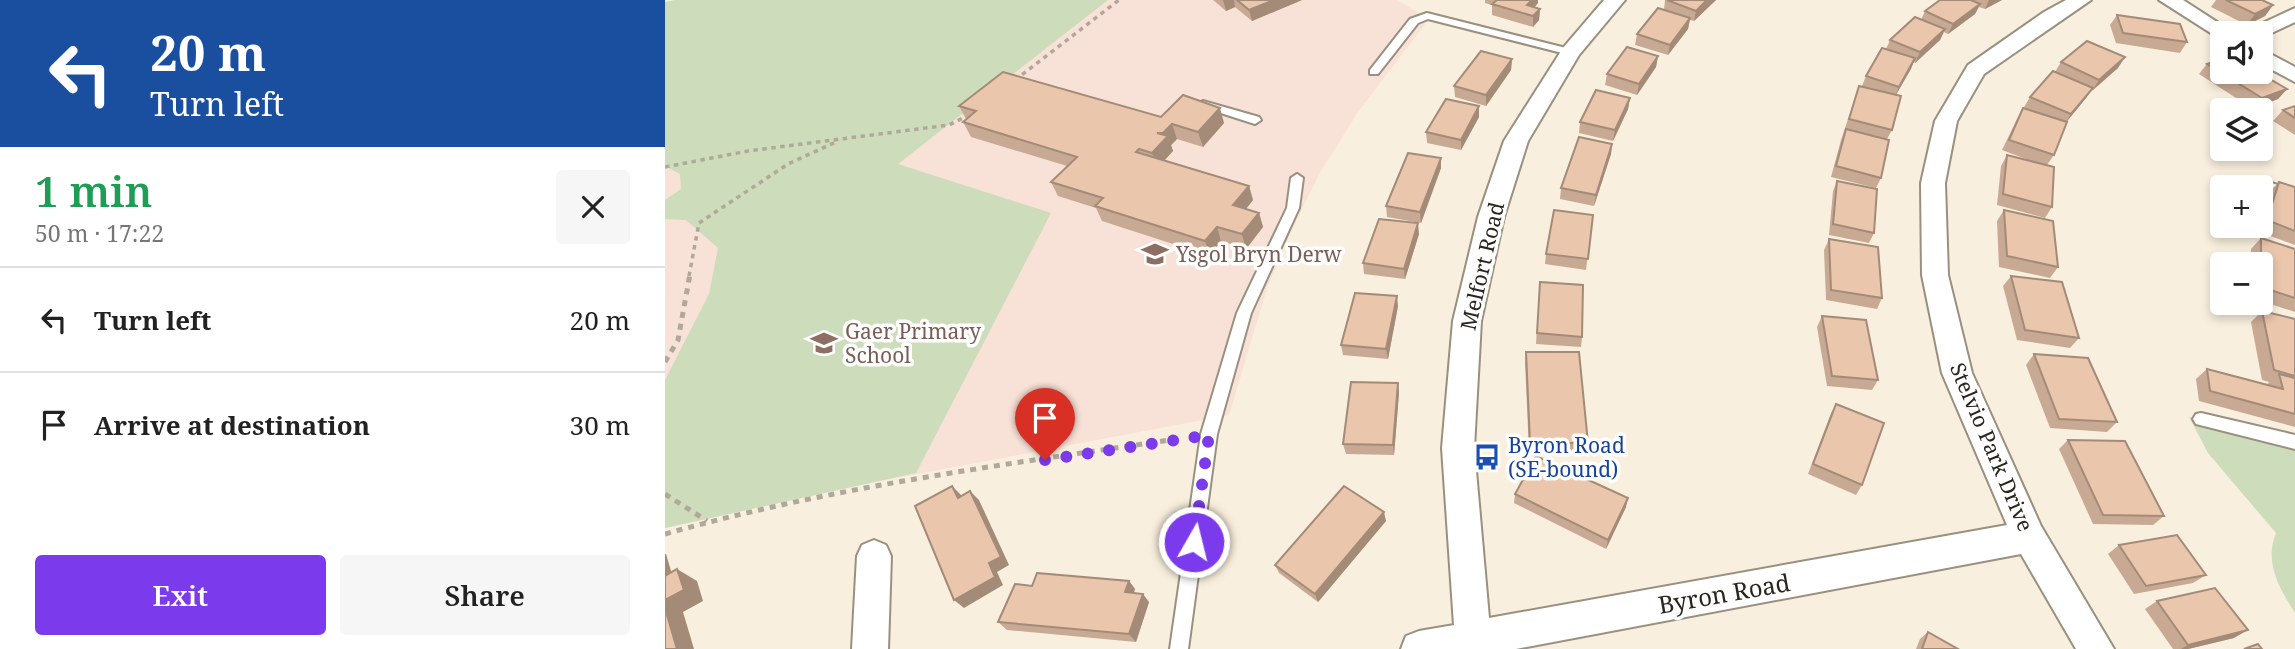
<!DOCTYPE html>
<meta charset="utf-8">
<style>
:root{--surface:#fff;--page:#f6f6f6;--text:#222;--muted:#767676;--line:#e0e0e0;--accent:#7c3aed}
body{margin:0;font-family:"Noto Serif",serif;background:var(--page);color:var(--text);height:100vh;display:flex;flex-direction:column;font-size:26px;white-space:nowrap}
*{box-sizing:border-box;margin:0}
p{font-size:23px;color:var(--muted)}
.icon{flex:none;width:38px;height:38px;fill:none;stroke:currentColor;stroke-width:2;stroke-linecap:round;stroke-linejoin:round}
.map{position:relative;flex:1;overflow:hidden}
.sheet{display:flex;flex-direction:column;background:var(--surface);width:665px}
.sheet>*{flex:none}
.guide{background:#1a4fa0;color:#fff;overflow:hidden}
.tools{position:absolute;left:1545px;top:21px;display:grid;gap:14px}
.tools a{display:grid;place-items:center;width:63px;height:63px;border-radius:7px;background:var(--surface);box-shadow:0 4px 10px #0003;font-size:35px}
.pin{position:absolute;display:grid;place-items:center;width:60px;height:60px;color:#fff;margin:-72px -30px;border-radius:50% 50% 50% 0;rotate:-45deg;box-shadow:0 0 7px #0007}
.pin .icon{rotate:45deg}
.me{position:absolute;width:77px;margin:-38px;rotate:8deg;stroke-linejoin:round;filter:drop-shadow(0 0 5px #0008)}
.turn{display:flex;align-items:center;gap:24px;height:147px;padding:0 35px;font-size:32px}
.turn .icon{width:91px;height:91px;stroke-width:2.5}
.turn b{display:block;font-size:49px;line-height:60px}
.round{display:grid;place-items:center;flex:none;width:74px;height:74px;border-radius:7px;background:var(--page)}
.summary{display:flex;align-items:center;justify-content:space-between;height:119px;padding:0 35px}
h1{font-size:42px;font-weight:600;line-height:52px;color:#1e9e55}
.action{display:flex;gap:14px;margin-top:auto;padding:14px 35px}
.action a{flex:1;height:80px;border-radius:7px;background:var(--accent);color:#fff;font-size:28px;font-weight:600;line-height:80px;text-align:center}
.action a+a{background:var(--page);color:var(--text)}
ul{padding:0;list-style:none}
li{display:flex;align-items:center;gap:21px;height:105px;padding:0 35px;border-top:2px solid var(--line)}
li div{flex:1}
li b{display:block;font-size:26px}
li em{font-style:normal}
main{display:flex;flex:1;min-height:0}
.map>svg:first-child{display:block}
</style>
<main>
<section class="sheet">
<div class="guide">
<div class="turn"><svg class="icon" aria-label="left" viewBox="0 0 24 24"><path d="M17 20v-9H6M10 6l-5 5 5 5"/></svg><div><b>20 m</b>Turn left</div></div>
</div>
<div class="summary"><div><h1>1 min</h1><p>50 m · 17:22</p></div><a class="round"><svg class="icon" aria-label="close" viewBox="0 0 24 24"><path d="M6 6l12 12M18 6L6 18"/></svg></a></div>
<ul>
<li><svg class="icon" aria-label="left" viewBox="0 0 24 24"><path d="M17 20v-9H6M10 6l-5 5 5 5"/></svg><div><b>Turn left</b></div><em>20 m</em></li>
<li><svg class="icon" aria-label="arrive" viewBox="0 0 24 24"><path d="M6 21V4h12l-3 4 3 4H6"/></svg><div><b>Arrive at destination</b></div><em>30 m</em></li>
</ul>
<div class="action"><a>Exit</a><a>Share</a></div>
</section>
<div class="map">
<svg width="1630" height="649" viewBox="0 0 1630 649">
<rect width="100%" height="100%" fill="#f9efde"/>
<path fill="#f8e1d6" d="M10,0H732L764,19L693,112L656,171L630,223L603,285L564,415L162,491L0,528V2Z"/>
<g fill="#cddcba">
<path d="M10,0H443L233,164L386,213L251,473L0,528V380L44,294L53,248L21,220L0,219V200L16,189L15,174L0,166V2Z"/>
<path d="M1524,417L1630,442V613C1614,588 1599,562 1611,533L1543,453Z"/>
</g>
<g fill="none" stroke-linecap="round" stroke-linejoin="round">
<g stroke="#999080" stroke-width="4">
<g id="lane">
<path d="M762,13L909,50L910,52L905,55L763,19L753,23L713,74H705V70L745,19Z"/>
<path d="M538,101L594,117L596,120L590,124L534,106L532,104Z"/>
<path d="M632,174L638,178L634,208L586,313L552,434L523,649H505L536,434L572,313L622,208L626,178Z"/>
<path d="M1598,180L1630,191V200L1594,187L1592,184L1594,181Z"/>
<path d="M1536,413L1630,435V449L1531,424L1528,419L1531,414Z"/>
</g>
</g>
<g stroke="#999080" stroke-width="4">
<g id="street">
<path d="M939,0H960L914,55L863,141L839,217L816,321L809,448L824,618L1342,525L1277,373L1257,275L1256,183L1270,121L1303,65L1379,12L1401,0H1426L1319,74L1292,121L1280,183L1283,275L1307,373L1376,526L1449,649H1411L1356,554L851,649H736L741,636L754,631L789,625L777,448L788,321L813,217L839,141L898,48Z"/>
<path d="M1494,0H1518L1569,33H1558V39L1552,37Z"/>
<path d="M1630,8V22L1596,38V33H1582L1585,29Z"/>
<path d="M1596,49L1630,67V82L1596,64Z"/>
<path d="M209,540L221,545L226,556L223,649H187L192,556L197,545Z"/>
</g>
</g>
<g stroke="#b0a99b" stroke-width="3.5" stroke-dasharray="4.5 4.5" stroke-linecap="butt">
<path d="M350,80L454,0"/>
<path d="M0,167L83,151L284,125L304,115"/>
<path d="M24,276L34,223L123,164L171,142"/>
</g>
<g stroke="#b0a99b" stroke-width="5" stroke-dasharray="6 6" stroke-linecap="butt">
<path d="M0,362L13,340L25,274"/>
<path d="M0,494L42,521"/>
<path d="M0,534C170,486 344,464 518,438"/>
</g>
<use href="#lane" fill="#fff" fill-rule="evenodd"/>
<use href="#street" fill="#fff" fill-rule="evenodd"/>
</g>
<g fill="#c8aa94">
<path d="M548,0H637L587,21L570,7L561,11Z"/>
<path d="M820,0H873V3L869,7L875,9L874,20L868,27L827,15V5L820,3Z"/>
<path d="M1000,0H1051L1029,21L1025,20L1023,29L1003,55L970,45L972,34L999,10Z"/>
<path d="M1275,0H1337L1320,9L1314,7L1310,14L1283,34L1279,32L1275,40L1250,63L1249,62L1231,95L1227,130L1222,139L1216,178L1211,188L1166,177L1176,140L1194,86H1197L1201,76L1221,49L1225,40L1256,20L1260,11Z"/>
<path d="M1551,0H1597L1608,5L1600,16L1582,25L1546,7Z"/>
<path d="M1452,15L1522,42L1515,53L1451,43L1445,25Z"/>
<path d="M993,56L991,67L972,95L940,85L942,74Z"/>
<path d="M847,59L846,70L821,106L790,97L789,86Z"/>
<path d="M1396,62L1453,68L1426,90L1421,98L1401,122L1389,155L1382,165L1387,207L1380,218L1332,205L1336,166L1342,155L1369,162L1337,150L1352,119L1365,97L1390,72Z"/>
<path d="M1542,64L1622,89L1613,99L1588,109L1534,74Z"/>
<path d="M965,98L963,109L948,141L914,133L915,122Z"/>
<path d="M294,106L496,117L559,123L538,147L512,139L506,145L508,151L499,161L584,186L588,200L581,209L594,213L598,227L581,249L556,241L545,256L437,221L431,208L393,196L386,182L402,166L306,137L298,122L301,119Z"/>
<path d="M814,106V117L796,150L762,143L761,132Z"/>
<path d="M1630,106V135L1608,121L1618,110Z"/>
<path d="M947,144L946,154L929,206L895,199L896,188Z"/>
<path d="M776,158V168L756,223L722,217L721,206Z"/>
<path d="M1172,181L1209,233L1204,243L1164,235L1168,191Z"/>
<path d="M1614,182L1630,187V245L1592,231L1593,226H1596V217L1604,192Z"/>
<path d="M1339,210L1393,267L1385,278L1334,267L1332,221Z"/>
<path d="M928,215L921,270L880,264L881,254Z"/>
<path d="M754,234L740,279L699,274L698,263Z"/>
<path d="M1596,238L1630,249V312L1596,301V264H1585L1586,249Z"/>
<path d="M1164,239L1217,298L1212,309L1161,300L1159,250Z"/>
<path d="M1346,276L1414,338L1405,348L1352,340L1338,286Z"/>
<path d="M875,282L917,337L916,347L871,344Z"/>
<path d="M733,306L723,359L678,355L676,345Z"/>
<path d="M1597,311L1630,319V427L1534,401L1531,379L1542,369L1602,385L1604,382L1597,380L1586,322Z"/>
<path d="M1157,316L1213,380L1207,390L1162,386L1152,327Z"/>
<path d="M861,352L923,443L921,452H864L860,362Z"/>
<path d="M1369,354L1452,422L1442,432L1385,428L1361,365Z"/>
<path d="M733,383L734,393L729,455L681,454L678,444Z"/>
<path d="M1171,404L1197,485L1191,495L1143,474L1166,413Z"/>
<path d="M1403,440L1499,516L1488,525L1428,524L1394,449Z"/>
<path d="M850,494L961,507L941,549L849,503Z"/>
<path d="M721,521L653,602L614,573L610,565Z"/>
<path d="M1454,545L1541,575L1528,583L1469,594L1443,554Z"/>
<path d="M464,581L470,589L469,593L484,602L471,642L342,630L333,622L367,586Z"/>
<path d="M1492,601L1569,638L1523,649H1508L1480,609Z"/>
<path d="M1263,632L1293,649H1251L1255,639Z"/>
</g>
<g fill="#a38b78">
<path d="M558,0H569L570,7L561,11Z"/>
<path d="M609,0H637L587,21L584,10Z"/>
<path d="M867,0H873V3L862,16V5Z"/>
<path d="M1042,0H1051L1029,21L1031,11Z"/>
<path d="M1324,0H1337L1320,9Z"/>
<path d="M1315,4L1310,14L1283,34L1288,24Z"/>
<path d="M1608,5L1600,16L1582,25L1590,14Z"/>
<path d="M875,9L874,20L868,27V16Z"/>
<path d="M1025,18L1023,29L1003,55L1005,45Z"/>
<path d="M1280,29L1275,40L1250,63L1255,52Z"/>
<path d="M993,56L991,67L972,95L974,84Z"/>
<path d="M1460,57L1453,68L1427,91L1434,80Z"/>
<path d="M1250,58L1246,69L1229,98L1234,87Z"/>
<path d="M847,59L846,70L821,106V95Z"/>
<path d="M1428,88L1421,98L1399,125L1406,114Z"/>
<path d="M1622,89L1613,99L1588,109L1597,98Z"/>
<path d="M965,98L963,109L948,141L950,130Z"/>
<path d="M814,106V117L796,150V140Z"/>
<path d="M555,108L559,123L538,147L533,132Z"/>
<path d="M507,124L512,139L506,145L508,151L492,168L487,153L500,139L498,133Z"/>
<path d="M947,144L946,154L929,206L931,195Z"/>
<path d="M776,158V168L756,223L755,212Z"/>
<path d="M584,186L588,200L572,220L568,205Z"/>
<path d="M594,213L598,227L581,249L577,234Z"/>
<path d="M753,223L754,234L740,279L739,269Z"/>
<path d="M552,227L556,241L545,256L540,241Z"/>
<path d="M732,296L733,306L723,359L721,349Z"/>
<path d="M733,383L734,393L729,455L728,445Z"/>
<path d="M287,486L296,495L301,506L293,498Z"/>
<path d="M305,491L314,500L344,565L332,572L338,585L299,608L289,600L324,563Z"/>
<path d="M963,498L961,507L941,549L943,540Z"/>
<path d="M719,512L721,521L653,602L650,594Z"/>
<path d="M0,554H1L12,591L0,585Z"/>
<path d="M12,569L32,581L38,601L18,612L29,649H12L0,608V600Z"/>
<path d="M464,581L470,589L466,600L460,592Z"/>
<path d="M478,594L484,602L471,642L464,634Z"/>
<path d="M1583,630L1569,638L1523,649H1516L1523,645Z"/>
</g>
<g fill="#e9c6ac" stroke="#a38b78" stroke-width="2">
<path d="M572,0H609L584,10Z"/>
<path d="M832,0H867L862,5L875,9L868,16L827,4Z"/>
<path d="M1002,0H1042L1031,11Z"/>
<path d="M1275,0H1306L1315,4L1288,24L1260,11Z"/>
<path d="M1561,0H1597L1608,5L1590,14Z"/>
<path d="M993,8L1025,18L1005,45L972,34Z"/>
<path d="M1452,15L1515,24L1522,42L1458,33Z"/>
<path d="M1250,17L1280,29L1255,52L1225,40Z"/>
<path d="M1422,41L1460,57L1434,80L1396,62Z"/>
<path d="M962,47L993,56L974,84L942,74Z"/>
<path d="M1217,48L1250,58L1234,87L1201,76Z"/>
<path d="M816,51L847,59L821,95L789,86Z"/>
<path d="M1558,58V72H1593L1622,89L1597,98L1542,64Z"/>
<path d="M1388,71L1428,88L1406,114L1365,97Z"/>
<path d="M338,72L496,117L518,95L555,108L533,132L507,124L498,133H492L503,136L487,153L474,149L471,152L584,186L568,205L594,213L577,234L552,227L540,241L430,206L438,198L386,182L412,157L298,122L311,111L294,106Z"/>
<path d="M1194,86L1236,96L1227,130L1184,119Z"/>
<path d="M931,90L965,98L950,130L915,122Z"/>
<path d="M781,99L814,106L796,140L761,132Z"/>
<path d="M1630,106V118L1618,110Z"/>
<path d="M1358,108L1402,122L1389,155L1344,140Z"/>
<path d="M1181,129L1224,140L1216,178L1171,166Z"/>
<path d="M914,137L947,144L931,195L896,188Z"/>
<path d="M743,153L776,158L755,212L721,206Z"/>
<path d="M1342,155L1389,167L1387,207L1338,194Z"/>
<path d="M1172,181L1212,189L1209,233L1168,224Z"/>
<path d="M1614,182L1630,187V231L1602,220Z"/>
<path d="M889,210L928,215L923,259L881,254Z"/>
<path d="M1339,210L1388,221L1393,267L1342,256Z"/>
<path d="M714,219L753,223L739,269L698,263Z"/>
<path d="M1596,238L1630,249V298L1596,287Z"/>
<path d="M1164,239L1213,247L1217,298L1166,290Z"/>
<path d="M1346,276L1397,282L1414,338L1360,330Z"/>
<path d="M875,282L918,285L917,337L872,333Z"/>
<path d="M690,293L732,296L721,349L676,345Z"/>
<path d="M1597,311L1630,319V376L1609,370Z"/>
<path d="M1157,316L1201,320L1213,380L1167,376Z"/>
<path d="M861,352H914L923,443H865Z"/>
<path d="M1369,354L1423,358L1452,422L1394,419Z"/>
<path d="M1542,369L1618,389L1614,374L1630,378V414L1545,391Z"/>
<path d="M686,382L733,383L728,445L678,444Z"/>
<path d="M1171,404L1219,423L1197,485L1148,464Z"/>
<path d="M1403,440L1460,441L1499,516L1438,515Z"/>
<path d="M871,456L963,498L943,540L850,494Z"/>
<path d="M287,486L293,498L305,491L336,557L324,563L330,577L289,600L250,506Z"/>
<path d="M679,486L719,512L650,594L610,565Z"/>
<path d="M1512,535L1541,575L1481,586L1454,545Z"/>
<path d="M12,569L19,590L0,600V576Z"/>
<path d="M372,573L464,581L460,592L478,594L464,634L333,622L350,584L367,586Z"/>
<path d="M1550,588L1583,630L1523,645L1492,601Z"/>
<path d="M0,608L12,649H0Z"/>
<path d="M1263,632L1293,649H1257Z"/>
<path d="M1593,644L1597,649H1579Z"/>
</g>
<g fill="none" stroke-linecap="round" stroke-linejoin="round">
<path stroke="#7c3aed" stroke-width="12" stroke-dasharray="0 21.6" d="M380,460L544,435L529,542"/>
</g>
<defs>
<g id="school-bare" transform="scale(2.1)"><path d="M0-5L7-2L0 1L-7-2ZM-4 1L0 2.5L4 1V4Q0 6-4 4Z" fill="#8d6e63" stroke="#fefefe" stroke-width="2.5" paint-order="stroke"/></g>
<g id="bus-bare" transform="scale(2.1)"><path d="M-5-6H5V4H4V6H2V4H-2V6H-4V4H-5ZM-3.5-4V0h7V-4ZM-3.5 1.2v1.5H-2V1.2ZM2 1.2v1.5H3.5V1.2Z" fill="#1a4fb4" stroke="#fefefe" stroke-width="2.5" paint-order="stroke"/></g>
</defs>
<g fill-rule="evenodd">
<use href="#school-bare" x="490" y="254"/>
<use href="#school-bare" x="159" y="343"/>
<use href="#bus-bare" x="822" y="457"/>
</g>
<g text-anchor="middle" dominant-baseline="central" stroke-width="7" stroke-linejoin="round" paint-order="stroke">
<g font-size="21" fill="#785e54" stroke="#fefefe" text-anchor="start">
<text x="511" y="254">Ysgol Bryn Derw</text>
<text x="180" y="331">Gaer Primary<tspan x="180" dy="24">School</tspan></text>
</g>
<g font-size="21" fill="#29261f" stroke="#fefefe">
<text transform="translate(817 266) rotate(-77)">Melfort Road</text>
<text transform="translate(1327 447) rotate(67)">Stelvio Park Drive</text>
</g>
<g font-size="21" fill="#164399" stroke="#fefefe" text-anchor="start">
<text x="843" y="445">Byron Road<tspan x="843" dy="24">(SE-bound)</tspan></text>
</g>
<g font-size="24" fill="#29261f" stroke="#fefefe">
<text transform="translate(1059 593) rotate(-10)">Byron Road</text>
</g>
</g>
</svg>
<div class="tools">
<a><svg class="icon" aria-label="sound" viewBox="0 0 24 24"><path d="M4 9h4l5-4v14l-5-4H4zM17 9q2 3 0 6"/></svg></a>
<a><svg class="icon" aria-label="layers" viewBox="0 0 24 24"><path d="M12 4l9 5-9 5-9-5zM3 14l9 5 9-5"/></svg></a>
<a>+</a>
<a>−</a>
</div>
<div class="pin" style="left:380px;top:460px;background:#d93025"><svg class="icon" aria-label="arrive" viewBox="0 0 24 24"><path d="M6 21V4h12l-3 4 3 4H6"/></svg></div>
<svg class="me" style="left:529px;top:542px" viewBox="-20 -20 40 40"><circle r="17" fill="#7c3aed" stroke="#fff" stroke-width="3"/><path d="M0-11L8 9 0 5-8 9z" fill="#fff"/></svg>
</div>
</main>
